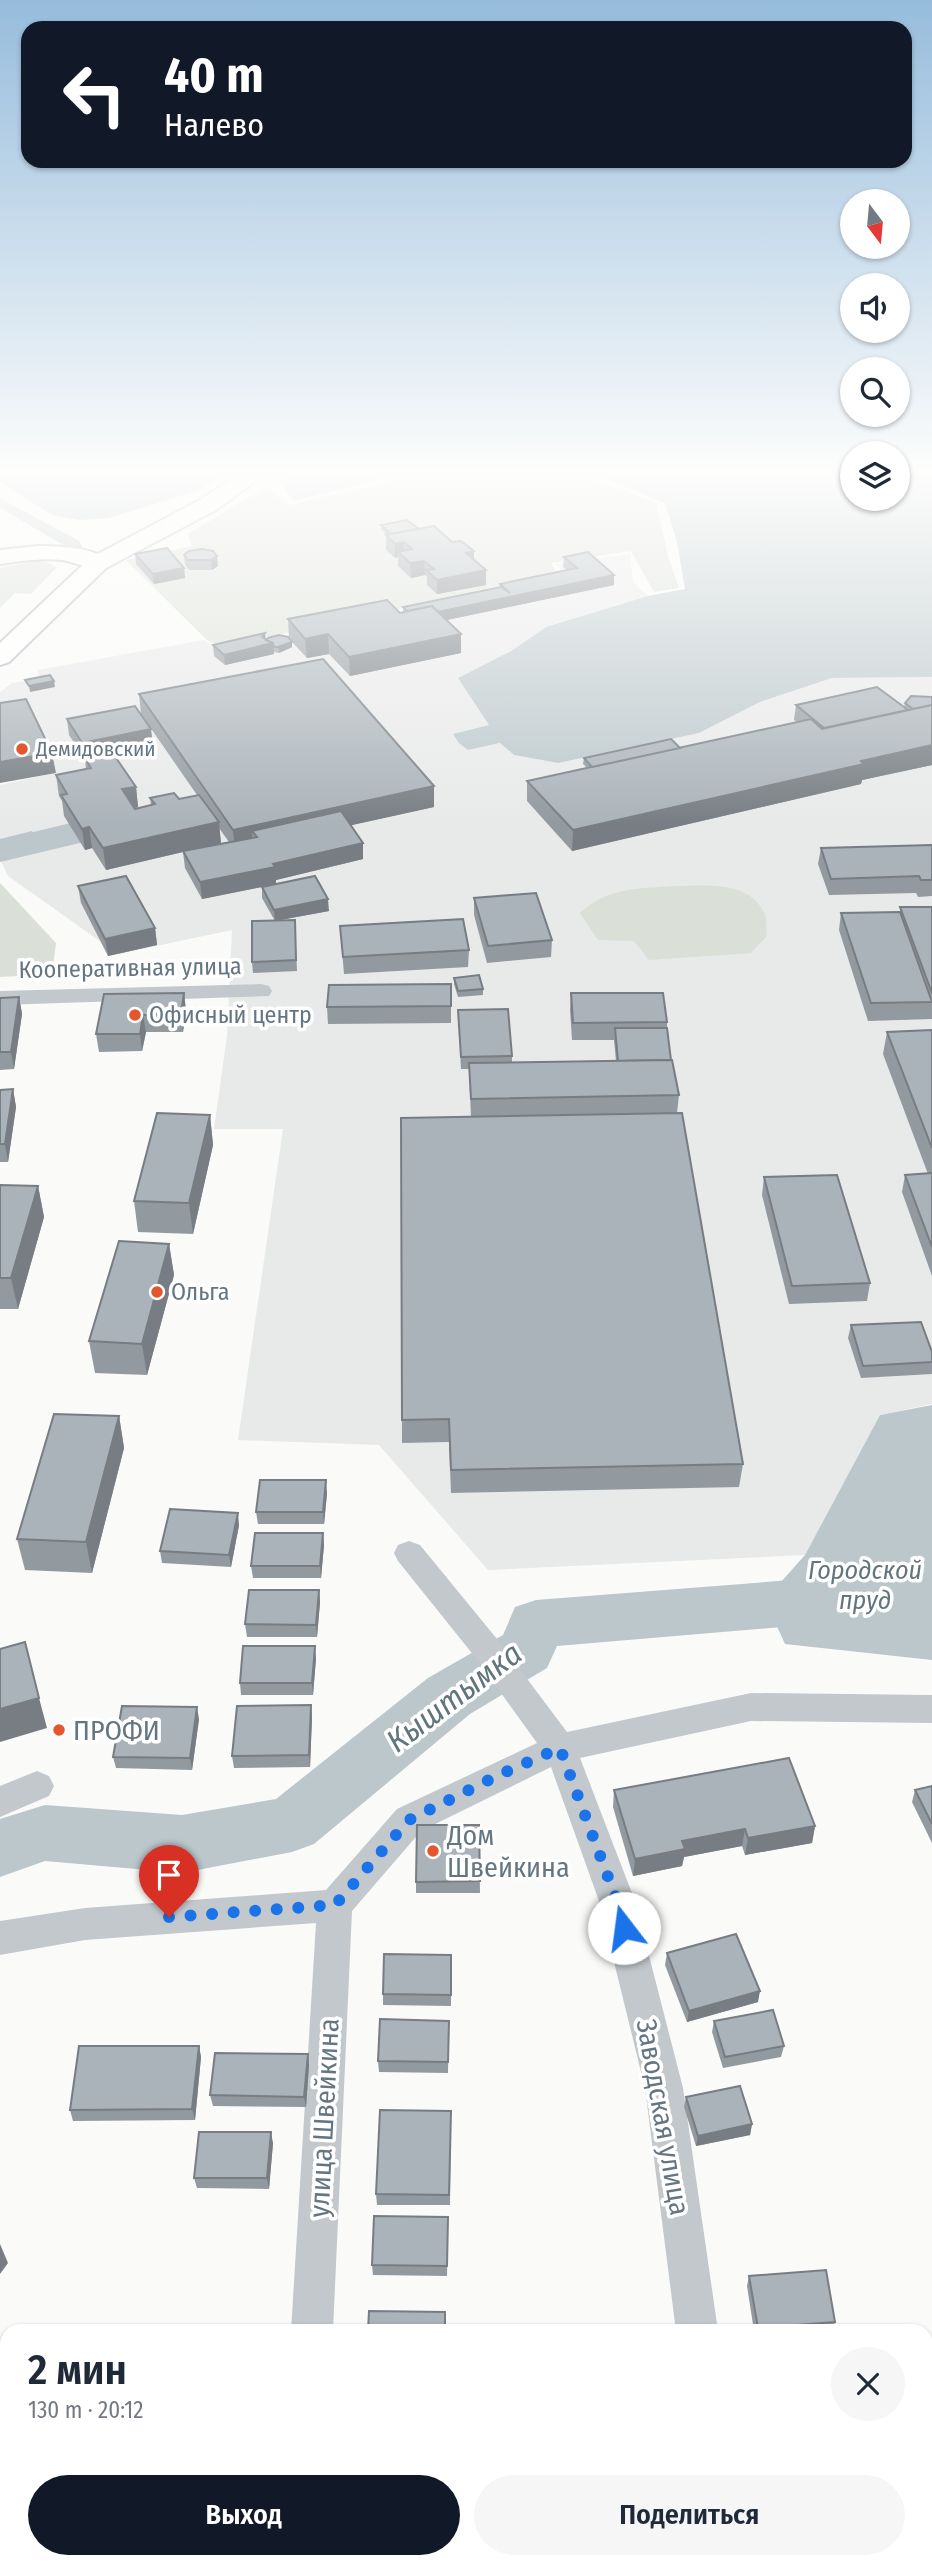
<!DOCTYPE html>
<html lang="ru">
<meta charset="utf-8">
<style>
:root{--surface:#fff;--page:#f6f6f7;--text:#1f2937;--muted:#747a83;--accent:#111827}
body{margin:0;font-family:"Fira Sans Condensed",sans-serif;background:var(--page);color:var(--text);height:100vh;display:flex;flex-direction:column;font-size:26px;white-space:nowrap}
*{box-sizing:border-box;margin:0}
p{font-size:23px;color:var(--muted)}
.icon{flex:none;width:38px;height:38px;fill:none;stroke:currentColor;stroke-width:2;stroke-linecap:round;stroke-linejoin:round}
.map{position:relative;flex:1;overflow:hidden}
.sheet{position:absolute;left:0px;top:2324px;width:933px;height:245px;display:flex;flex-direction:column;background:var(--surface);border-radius:21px 21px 0 0;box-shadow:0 2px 5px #0004}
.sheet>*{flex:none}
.guide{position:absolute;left:21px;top:21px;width:891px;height:147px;border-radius:21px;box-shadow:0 2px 5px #0004;background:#111827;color:#fff;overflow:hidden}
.needle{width:46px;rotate:164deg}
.controls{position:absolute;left:840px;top:189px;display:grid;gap:14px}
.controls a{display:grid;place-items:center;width:70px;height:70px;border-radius:50%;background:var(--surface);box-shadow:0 2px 5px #0004;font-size:35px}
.pin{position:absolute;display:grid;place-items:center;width:60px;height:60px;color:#fff;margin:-72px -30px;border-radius:50% 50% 50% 0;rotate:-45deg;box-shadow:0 0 7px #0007}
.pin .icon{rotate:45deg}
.me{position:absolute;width:77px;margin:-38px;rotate:345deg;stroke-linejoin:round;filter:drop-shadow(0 0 5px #0008)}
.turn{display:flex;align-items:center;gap:24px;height:147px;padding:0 28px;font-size:32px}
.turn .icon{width:91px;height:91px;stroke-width:2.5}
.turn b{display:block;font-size:49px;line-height:60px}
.round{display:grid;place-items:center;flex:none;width:74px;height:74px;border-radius:37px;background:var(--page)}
.headline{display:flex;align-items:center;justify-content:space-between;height:119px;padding:0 28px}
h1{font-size:42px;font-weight:600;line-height:52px}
.action{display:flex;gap:14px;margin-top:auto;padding:14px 28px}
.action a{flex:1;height:80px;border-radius:42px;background:var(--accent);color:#fff;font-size:28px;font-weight:600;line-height:80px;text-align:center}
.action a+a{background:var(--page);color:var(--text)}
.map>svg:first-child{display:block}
</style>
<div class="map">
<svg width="932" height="2569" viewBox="0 0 932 2569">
<rect width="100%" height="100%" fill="#fafaf8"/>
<path fill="#e8e9e9" d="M630,554L633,582L648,596L546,627L511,651L458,678L490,725L454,734L468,750L500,743L514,755L558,763L699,733L760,702L832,678L932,677V1404L880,1415L805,1555L488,1570L379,1445L238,1440L283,1129H214L227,1036L232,930L118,954L8,876L0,859V785L55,773L0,724V692L12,683L39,679L38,670L204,640L217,650L568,576L555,564Z"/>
<g fill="#dadfd7">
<path d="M574,472L656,503L668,556L679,588L654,592L631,551L551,563L558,575L220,647L207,640L126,560L192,546L188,534L266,487L289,505L417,475Z"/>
<path d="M41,560L57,567L31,594L15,593L0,608V568Z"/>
<path d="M0,883L56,943L52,974L0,977Z"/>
<path d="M674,886C704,886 749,879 765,914C767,919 766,930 767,936L751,953L649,960L634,941L598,940L580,913C608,887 637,889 674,886Z"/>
</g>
<g fill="#bbc7cb">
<path d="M0,468H852V499H898V468H932V677L832,678L760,702L699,733L558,763L514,755L500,743L468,750L459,743L453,734L489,725L458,678L511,651L546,627L648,596L685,589L677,542L665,503L580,468L411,472L293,501L280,483L282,475L231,470L200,490L109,518L80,520L52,515L0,482Z"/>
<path d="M32,831L38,847L0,856V839Z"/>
<path d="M932,1405V1660L785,1644L765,1600L805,1555L880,1415Z"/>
</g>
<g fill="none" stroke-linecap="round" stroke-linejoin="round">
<g fill="#bbc7cb" fill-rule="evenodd">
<path d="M75,822L88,825L93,833L88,841L0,862V840Z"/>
<path d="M932,1565V1612L924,1615L557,1646L547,1668L470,1714L314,1844L292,1852L182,1873L45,1861L0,1877V1819L45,1805L182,1815L276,1799L428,1678L503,1635L515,1607L536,1600L919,1570Z"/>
</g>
<g stroke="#b3babf" stroke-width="4">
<path id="secondary" d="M38,546C55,546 99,547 110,563L106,568C91,572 77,562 62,560C41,558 21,561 0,564V550Z"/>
</g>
<g stroke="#b5babe" stroke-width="4">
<path id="primary" d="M248,468H273L216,510L106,568L9,662L0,665V643L90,558L200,500Z"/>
</g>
<g fill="#c3c8cc" fill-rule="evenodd">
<path d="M0,498L79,541L87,555L85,558H73L67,547L0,508Z"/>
<path d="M261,984L269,986L272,991L269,996L0,1005V991Z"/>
<path d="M409,1541L420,1545L497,1639L567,1732L751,1693L932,1695V1723L751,1721L580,1758L635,1901L683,2088L718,2331H676L645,2088L599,1901L551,1767L421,1831L352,1911L333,2331H291L316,1923L85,1940L0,1955V1921L85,1908L326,1890L397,1809L537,1743L475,1657L398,1561L394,1553L398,1545Z"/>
<path d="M37,1771L49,1776L54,1786L49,1796L0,1817V1786Z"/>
<path d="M278,2562H322L321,2569H277Z"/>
<path d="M714,2562H758L759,2569H715Z"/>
</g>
<use href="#secondary" fill="#fff" fill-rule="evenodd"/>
<use href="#primary" fill="#fff" fill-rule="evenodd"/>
</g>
<g fill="#929a9f" fill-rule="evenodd">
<path d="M381,525L419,529L474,551V560L486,585L437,594L427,585V577L425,575L411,578L398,566V557L395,558L386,550V535H387L381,529Z"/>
<path d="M202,549L218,566L212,570H189L185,565L184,555Z"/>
<path d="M135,554L184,568L185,578L154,584L136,564Z"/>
<path d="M564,557L614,575V585L446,620L461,634V653L350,676L329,654L307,658L292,642V647L279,653L274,652V654L225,665L214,656L213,645L289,638L288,619L403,612V607L500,587V584L567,570L563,567Z"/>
<path d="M139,694L434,807L351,825L363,859L276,880V884L329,911L280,920H295L297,971L253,973L252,962L275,921L262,898V887L202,899L185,868L183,852L106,870L92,848L85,850L64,816L62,801L59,796L56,775L86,769L85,759L69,735L67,719L153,745L113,753L136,787L138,807L135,809L151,805L150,798L179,799L197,795L141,714ZM219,828L229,842L196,849L221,843Z"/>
<path d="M932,697V765L862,780L861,784L572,851L527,801V781L587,768L583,764L584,758L680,748L797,722L794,720L796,705L904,707L905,703Z"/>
<path d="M932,845V896L918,897L916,893L829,895L818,864L821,848Z"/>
<path d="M78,886L155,928L157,945L108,956L81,903Z"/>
<path d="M474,898L552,940L551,957L487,963L474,915Z"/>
<path d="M900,907H932V1019L868,1021L839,930L841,913L900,912Z"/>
<path d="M340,926L469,950L468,967L344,974Z"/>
<path d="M454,978L483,989V995L458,997L454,984Z"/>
<path d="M451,984V1023L328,1024L327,1007Z"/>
<path d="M184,993L186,1011L183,1032H146L142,1051L99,1052L96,1034Z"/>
<path d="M571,993L667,1022V1028L671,1060L679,1095L677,1113L471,1117L469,1069H461L458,1010L512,1056V1063L616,1061L614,1040H572L570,1010Z"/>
<path d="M19,997L22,1014L14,1069L0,1070V998Z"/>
<path d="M932,1030V1276L902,1192L905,1175L928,1174L883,1054L887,1032Z"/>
<path d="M13,1089L16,1107L8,1162H0V1090Z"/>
<path d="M210,1115L213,1145L193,1234L138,1232L134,1201Z"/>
<path d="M401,1118L743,1464L739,1487L451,1493L449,1442L402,1443Z"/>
<path d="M764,1177L870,1283L867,1301L789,1304L762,1195Z"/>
<path d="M0,1185L38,1186L44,1217L18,1309H0Z"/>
<path d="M169,1244L174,1275L147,1375L95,1373L89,1341Z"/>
<path d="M851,1325L932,1352V1374L861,1378L848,1338Z"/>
<path d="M119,1416L124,1448L92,1573L25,1570L17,1539Z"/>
<path d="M327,1493L324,1524H258L256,1512Z"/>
<path d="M239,1525L231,1567L162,1563L160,1551Z"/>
<path d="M323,1533L324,1545L321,1578H253L251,1566Z"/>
<path d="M319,1590L320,1602L317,1637H247L245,1624Z"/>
<path d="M316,1658L313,1695H241L240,1683Z"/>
<path d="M311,1705L312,1717L310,1767L234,1768L232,1756Z"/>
<path d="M199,1719L192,1770L116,1768L113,1757Z"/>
<path d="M932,1786V1843L912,1802L915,1790Z"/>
<path d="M614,1790L815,1826L812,1843L745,1855L742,1846L684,1857L682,1866L633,1876L613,1807Z"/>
<path d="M479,1825L480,1893H416V1882Z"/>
<path d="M667,1953L758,2002L687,2022L665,1965Z"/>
<path d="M451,1955V2006L383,2005V1994Z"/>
<path d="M449,2021L448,2073L379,2072L378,2061Z"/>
<path d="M714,2021L784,2046L781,2057L723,2068L712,2032Z"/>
<path d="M199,2046L201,2057L195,2120L73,2121L70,2110Z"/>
<path d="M308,2054L309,2065L306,2107L213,2106L210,2095Z"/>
<path d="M686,2097L752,2124L750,2135L696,2146L684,2107Z"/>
<path d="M451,2111L450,2205H377L376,2194Z"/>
<path d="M273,2143L269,2189L197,2188L194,2178Z"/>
<path d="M448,2217L447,2276L373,2275L372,2265Z"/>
<path d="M749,2276L835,2322L832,2331H754L747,2286Z"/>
</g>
<g fill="#777d82">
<path d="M404,542V556L398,552V557L395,558V544Z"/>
<path d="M474,551V566L466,553Z"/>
<path d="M217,556L218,566L212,570L211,560Z"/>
<path d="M424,561L425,575L411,578L410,563Z"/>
<path d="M184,568L185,578L154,584L153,574Z"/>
<path d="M486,570V585L437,594V580Z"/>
<path d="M614,575V585L414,627L413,617Z"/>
<path d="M265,633L266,644L273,643L274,654L225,665L224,655L262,637Z"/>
<path d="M328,634L329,654L307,658L305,639Z"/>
<path d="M461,634V653L350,676L349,657Z"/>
<path d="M292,642V647L279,653L278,647Z"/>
<path d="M54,681L55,687L30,692L29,686Z"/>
<path d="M151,729L153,745L84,759L82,743Z"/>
<path d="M932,745V765L862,780L861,784L572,851L573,830L861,761Z"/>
<path d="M52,753L56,773L0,783V762Z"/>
<path d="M434,786V807L257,846V837L252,831L253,847L235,851L233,830Z"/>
<path d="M136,787L138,807L125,810L122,789Z"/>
<path d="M219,822L221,843L106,870L103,848Z"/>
<path d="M89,827L92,848L85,850L82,829Z"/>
<path d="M363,843V859L276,880V884L202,899L200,882Z"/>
<path d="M328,899L329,911L275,921L274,910Z"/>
<path d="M155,928L157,945L108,956L105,939Z"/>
<path d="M184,993L186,1011L183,1032L181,1014Z"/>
<path d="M19,997L22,1014L14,1069L11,1052Z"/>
<path d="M143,1015L146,1032L142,1051L140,1034Z"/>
<path d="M13,1089L16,1107L8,1162L5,1144Z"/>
<path d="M210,1115L213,1145L193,1234L189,1203Z"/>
<path d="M38,1186L44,1217L18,1309L11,1278Z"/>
<path d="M169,1244L174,1275L147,1375L142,1344Z"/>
<path d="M119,1416L124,1448L92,1573L86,1542Z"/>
<path d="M326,1480L327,1493L324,1524L323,1512Z"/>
<path d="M238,1513L239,1525L231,1567L229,1555Z"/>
<path d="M323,1533L324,1545L321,1578L320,1566Z"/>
<path d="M319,1590L320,1602L317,1637L316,1625Z"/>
<path d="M315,1646L316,1658L313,1695L312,1683Z"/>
<path d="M39,1698L47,1728L0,1742V1709Z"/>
<path d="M311,1705L312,1717L310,1767L309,1755Z"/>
<path d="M197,1707L199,1719L192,1770L190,1758Z"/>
<path d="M815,1826L812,1843L745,1855L748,1838Z"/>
<path d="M745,1829L742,1846L684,1857L682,1866L633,1876L635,1859L682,1841Z"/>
<path d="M760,1991L758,2002L687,2022L689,2011Z"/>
<path d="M199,2046L201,2057L195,2120L192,2109Z"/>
<path d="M308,2054L309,2065L306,2107L304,2097Z"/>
<path d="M752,2124L750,2135L696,2146L698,2136Z"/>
<path d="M271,2132L273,2143L269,2189L267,2178Z"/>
<path d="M0,2244L8,2263L0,2274Z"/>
<path d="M235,2562H238L237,2569H234Z"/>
</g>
<g fill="#aab3b9" stroke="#777d82" stroke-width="2">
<path d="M407,520L419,529L391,534L381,525Z"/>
<path d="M434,526L452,542L461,541L474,551L466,553L486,570L437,580L426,570L434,569L424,561L410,563L398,552L412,549L404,542L395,544L386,535Z"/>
<path d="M167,548L184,568L153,574L135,554Z"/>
<path d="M202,549L213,551L217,556L211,560H188L184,555L189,551Z"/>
<path d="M588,552L614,575L438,612L432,606L407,611L403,607L501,587L510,593L500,584L577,568L564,557Z"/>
<path d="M387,600L400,613L432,606L461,634L349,657L328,634L305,639L288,619Z"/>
<path d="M265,633L262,637L273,643L224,655L213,645Z"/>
<path d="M279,635L288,637L292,642L278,647H274L273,643L266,640L268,638Z"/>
<path d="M323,659L434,786L233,830L139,694Z"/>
<path d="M50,675L54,681L29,686L25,680Z"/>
<path d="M877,687L908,710L824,728L796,705Z"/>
<path d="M911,696L932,697V705L913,709L905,703Z"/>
<path d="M26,699L52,753L0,762V703Z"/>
<path d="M932,705V745L861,761L864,764L573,830L527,781L811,719L822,729Z"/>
<path d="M135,706L151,729L82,743L67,719Z"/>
<path d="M671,739L680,748L592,767L584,758Z"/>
<path d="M112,752L136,787L122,789L135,809L155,804L150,798L174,793L179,799L199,795L219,822L103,848L89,827L82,829L61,795L67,794L56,775L91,768L85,758Z"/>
<path d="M341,811L363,843L273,864L275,867L200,882L183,851L257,837L252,831Z"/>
<path d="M932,845V880H921L919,876L831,879L821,848Z"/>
<path d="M126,876L155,928L105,939L78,886Z"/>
<path d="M315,876L328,899L274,910L262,887Z"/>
<path d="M536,893L552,940L488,946L474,898Z"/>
<path d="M900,907H932V993Z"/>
<path d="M900,912L932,1002L871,1003L841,913Z"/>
<path d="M463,919L469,950L343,957L340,926Z"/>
<path d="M295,920L296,960L252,962V921Z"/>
<path d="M479,975L483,989L458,991L454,978Z"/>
<path d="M451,984V1006L327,1007L329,985Z"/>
<path d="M184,993L181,1014L143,1015L140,1034H96L104,994Z"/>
<path d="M571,993H663L667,1022L573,1023Z"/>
<path d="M19,997L11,1052H0V998Z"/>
<path d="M508,1009L512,1056L461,1057L458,1010Z"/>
<path d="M615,1028H667L671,1060L618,1061Z"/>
<path d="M932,1030V1148L887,1032Z"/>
<path d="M672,1060L679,1095L471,1099L469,1063Z"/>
<path d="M13,1089L5,1144H0V1090Z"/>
<path d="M157,1113L210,1115L189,1203L134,1201Z"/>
<path d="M682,1113L743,1464L451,1470L449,1419L402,1420L401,1118Z"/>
<path d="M932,1173V1247L905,1175Z"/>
<path d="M837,1175L870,1283L792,1286L764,1177Z"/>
<path d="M0,1185L38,1186L11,1278H0Z"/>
<path d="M119,1241L169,1244L142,1344L89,1341Z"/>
<path d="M921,1322L932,1352V1362L863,1366L851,1325Z"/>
<path d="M54,1414L119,1416L86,1542L17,1539Z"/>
<path d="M260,1480H326L323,1512H256Z"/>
<path d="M170,1509L238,1513L229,1555L160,1551Z"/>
<path d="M255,1533H323L320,1566H251Z"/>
<path d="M249,1590H319L316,1625L245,1624Z"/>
<path d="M25,1642L39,1698L0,1709V1649Z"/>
<path d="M243,1646H315L312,1683H240Z"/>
<path d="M311,1705L309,1755L232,1756L237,1706Z"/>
<path d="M122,1706L197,1707L190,1758L113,1757Z"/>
<path d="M789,1758L815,1826L748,1838L745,1829L682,1841L685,1849L635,1859L614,1790Z"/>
<path d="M932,1786V1824L915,1790Z"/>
<path d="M417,1825H479L480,1881L416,1882Z"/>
<path d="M736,1934L760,1991L689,2011L667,1953Z"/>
<path d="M384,1954L451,1955V1995L383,1994Z"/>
<path d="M773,2010L784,2046L725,2057L714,2021Z"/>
<path d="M380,2019L449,2021L448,2062L378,2061Z"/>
<path d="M79,2046H199L192,2109L70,2110Z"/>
<path d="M215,2053L308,2054L304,2097L210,2095Z"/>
<path d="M740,2086L752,2124L698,2136L686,2097Z"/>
<path d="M380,2110L451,2111L449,2195L376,2194Z"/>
<path d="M199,2132H271L267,2178H194Z"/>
<path d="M374,2216L448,2217L447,2266L372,2265Z"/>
<path d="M826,2270L835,2322L758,2328L749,2276Z"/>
<path d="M369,2311L445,2312V2331H368Z"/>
<path d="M152,2562H235L234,2569H151Z"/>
</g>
<linearGradient id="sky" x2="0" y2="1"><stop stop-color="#96bcdc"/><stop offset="0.57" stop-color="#fdfdfc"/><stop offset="1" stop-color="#fdfdfc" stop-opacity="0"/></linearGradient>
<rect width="932" height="827" fill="url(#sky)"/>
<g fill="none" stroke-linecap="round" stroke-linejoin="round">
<path stroke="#1a73e8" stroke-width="12" stroke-dasharray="0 21.6" d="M169,1917L335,1905L409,1820L501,1774L560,1748L617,1901L624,1928"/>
</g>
<g fill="#e4572e" stroke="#fff" stroke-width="2.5">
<circle cx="22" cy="749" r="7"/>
<circle cx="135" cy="1015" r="7"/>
<circle cx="157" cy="1292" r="7"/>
<circle cx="59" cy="1730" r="7"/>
<circle cx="433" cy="1851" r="7"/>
</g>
<g text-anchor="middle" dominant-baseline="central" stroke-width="7" stroke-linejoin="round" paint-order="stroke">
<g font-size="21" fill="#657683" stroke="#fff" text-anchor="start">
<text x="36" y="749">Демидовский</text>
</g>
<g font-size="24" fill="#657683" stroke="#fff">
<text transform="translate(130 968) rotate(-1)">Кооперативная улица</text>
</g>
<g font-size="24" fill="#657683" stroke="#fff" text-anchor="start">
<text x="149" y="1015">Офисный центр</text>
<text x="171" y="1292">Ольга</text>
</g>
<g font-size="26" font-style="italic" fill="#60757c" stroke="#fff">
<text x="865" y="1570">Городской<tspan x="865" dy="30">пруд</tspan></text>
</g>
<g font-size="28" fill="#657683" stroke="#fff" text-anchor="start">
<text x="73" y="1730">ПРОФИ</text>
<text x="447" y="1835">Дом<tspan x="447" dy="32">Швейкина</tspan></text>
</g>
<g font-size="28" fill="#657683" stroke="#fff">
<text transform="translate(663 2117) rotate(80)">Заводская улица</text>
<text transform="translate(324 2118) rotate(-87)">улица Швейкина</text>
</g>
<g font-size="32" font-style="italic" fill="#60757c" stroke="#fff">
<text transform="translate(454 1697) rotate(-37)">Кыштымка</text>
</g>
</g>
</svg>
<div class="controls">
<a><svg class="needle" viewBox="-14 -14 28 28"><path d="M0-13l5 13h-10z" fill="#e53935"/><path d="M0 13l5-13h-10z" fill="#747a83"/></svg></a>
<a><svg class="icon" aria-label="sound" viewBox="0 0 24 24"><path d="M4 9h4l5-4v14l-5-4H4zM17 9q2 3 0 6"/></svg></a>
<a><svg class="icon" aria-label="search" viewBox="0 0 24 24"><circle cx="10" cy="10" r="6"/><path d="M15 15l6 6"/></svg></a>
<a><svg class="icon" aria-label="layers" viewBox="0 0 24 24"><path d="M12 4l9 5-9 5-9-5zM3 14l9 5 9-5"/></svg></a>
</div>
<div class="pin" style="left:169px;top:1917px;background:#d93025"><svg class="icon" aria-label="arrive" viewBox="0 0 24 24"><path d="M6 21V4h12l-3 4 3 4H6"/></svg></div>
<svg class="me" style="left:624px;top:1928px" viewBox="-20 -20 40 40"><circle r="19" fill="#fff"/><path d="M0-13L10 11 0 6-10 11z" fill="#1a73e8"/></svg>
<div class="guide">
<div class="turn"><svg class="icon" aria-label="left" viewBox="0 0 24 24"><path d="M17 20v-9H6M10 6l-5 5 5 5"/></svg><div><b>40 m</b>Налево</div></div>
</div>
<section class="sheet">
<div class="headline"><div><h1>2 мин</h1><p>130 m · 20:12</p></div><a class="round"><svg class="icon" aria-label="close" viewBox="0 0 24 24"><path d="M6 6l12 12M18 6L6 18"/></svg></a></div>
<div class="action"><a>Выход</a><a>Поделиться</a></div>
</section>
</div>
